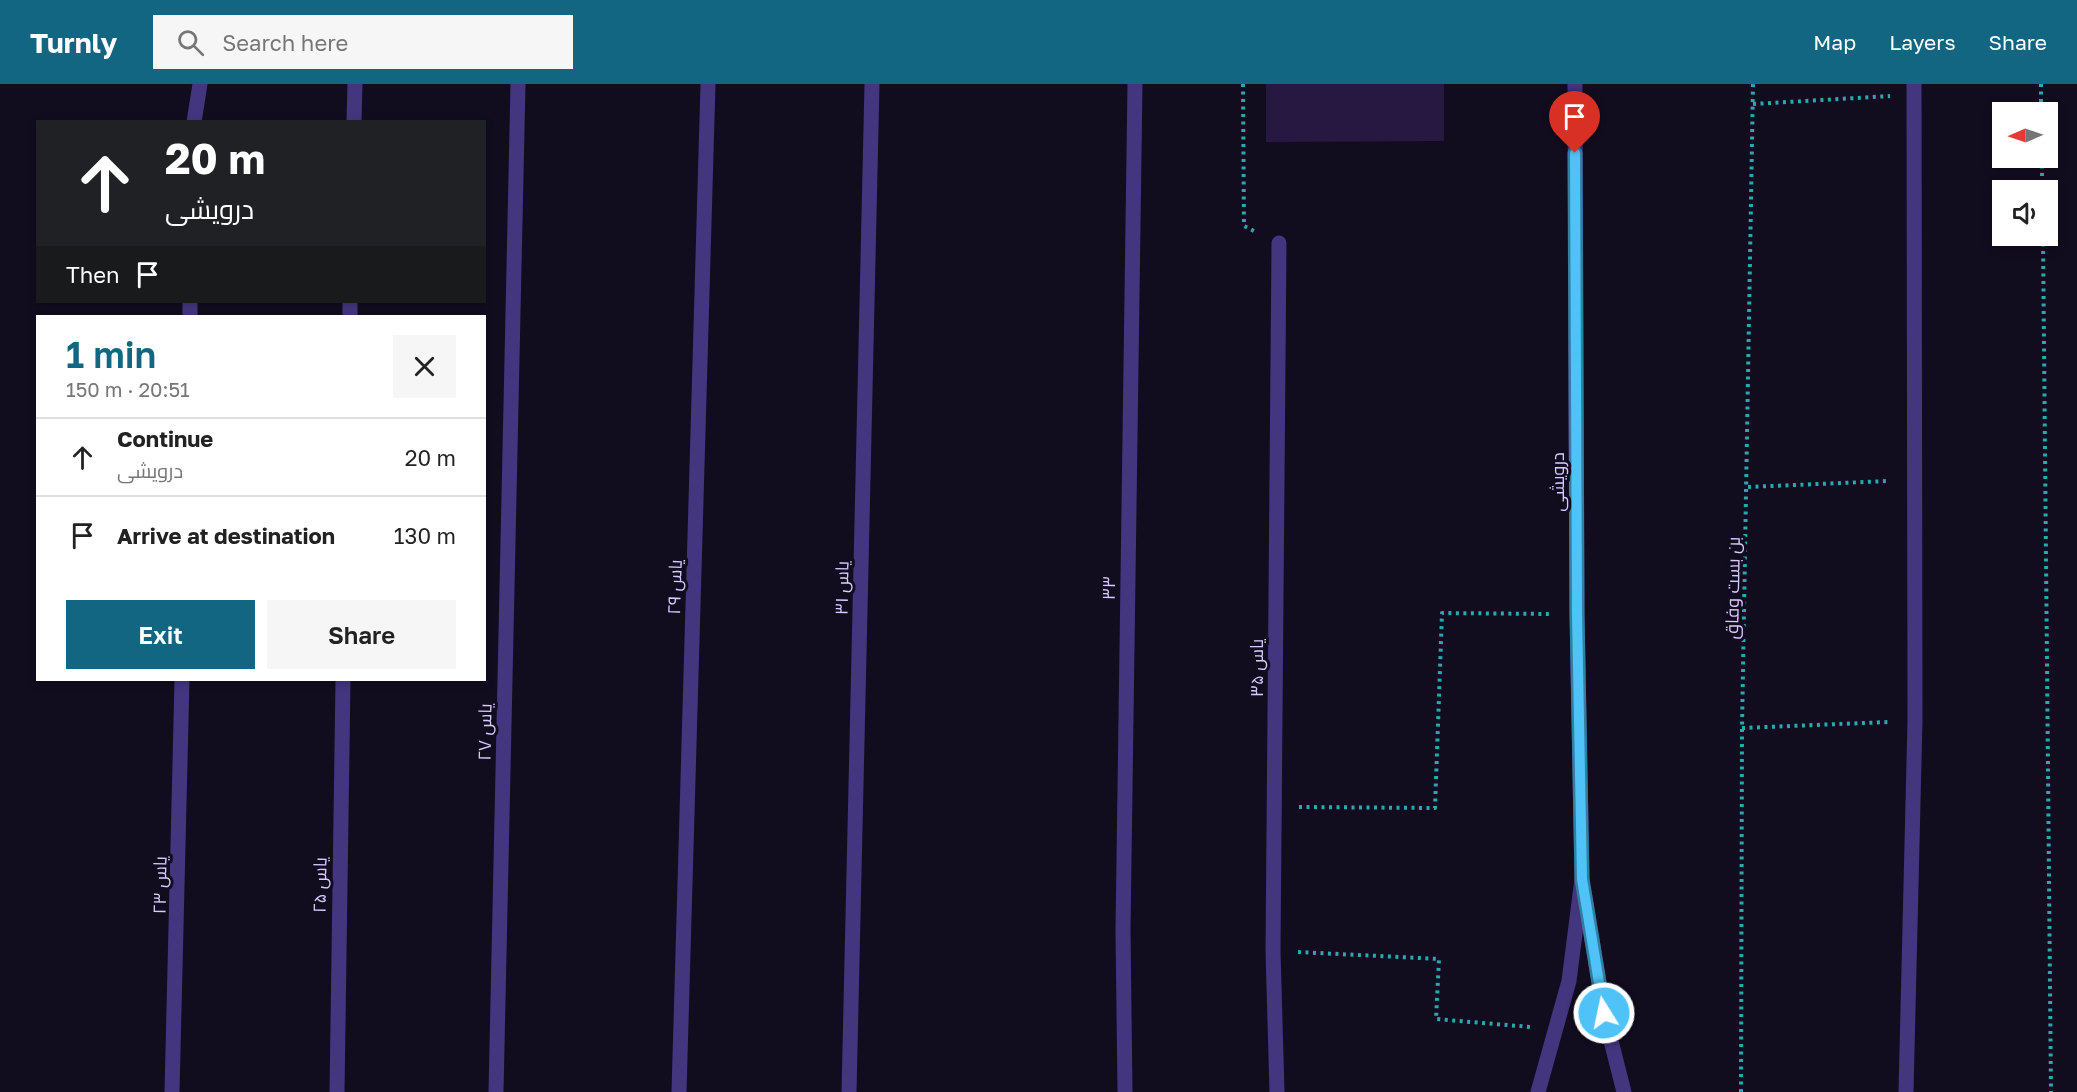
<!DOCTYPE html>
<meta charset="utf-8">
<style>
:root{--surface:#fff;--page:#f6f6f6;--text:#222;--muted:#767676;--line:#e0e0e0;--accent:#136681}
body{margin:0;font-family:"Golos Text",Cairo,sans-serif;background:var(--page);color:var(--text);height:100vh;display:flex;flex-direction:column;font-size:22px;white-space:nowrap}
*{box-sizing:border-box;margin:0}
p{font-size:20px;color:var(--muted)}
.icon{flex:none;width:33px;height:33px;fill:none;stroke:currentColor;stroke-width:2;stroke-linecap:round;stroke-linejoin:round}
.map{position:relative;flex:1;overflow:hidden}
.side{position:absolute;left:36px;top:231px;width:450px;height:366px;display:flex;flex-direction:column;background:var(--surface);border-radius:0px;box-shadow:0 3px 9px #0003}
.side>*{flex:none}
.banner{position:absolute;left:36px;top:36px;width:450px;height:183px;border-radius:0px;box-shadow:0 3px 9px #0003;background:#202124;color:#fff;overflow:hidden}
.needle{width:39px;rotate:268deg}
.buttons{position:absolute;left:1992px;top:18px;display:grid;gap:12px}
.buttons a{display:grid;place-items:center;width:66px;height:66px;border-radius:0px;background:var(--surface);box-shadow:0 3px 9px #0003;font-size:30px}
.pin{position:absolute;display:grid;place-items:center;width:51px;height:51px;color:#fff;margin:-62px -26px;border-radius:50% 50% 50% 0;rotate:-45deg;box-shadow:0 0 6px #0007}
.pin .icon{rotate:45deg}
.me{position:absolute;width:66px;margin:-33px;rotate:350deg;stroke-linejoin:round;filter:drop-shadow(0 0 4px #0008)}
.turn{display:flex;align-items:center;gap:21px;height:126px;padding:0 30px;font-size:27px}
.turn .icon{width:78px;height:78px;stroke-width:2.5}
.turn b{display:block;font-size:42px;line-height:51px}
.then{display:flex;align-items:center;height:57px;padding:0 30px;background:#0003;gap:12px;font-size:22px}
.round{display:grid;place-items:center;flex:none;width:63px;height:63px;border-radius:0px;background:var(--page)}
.head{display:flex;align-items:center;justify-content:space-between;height:102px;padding:0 30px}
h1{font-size:36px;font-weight:600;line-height:45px;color:var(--accent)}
.primary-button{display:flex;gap:12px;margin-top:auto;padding:12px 30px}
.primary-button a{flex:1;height:69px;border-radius:0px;background:var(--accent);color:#fff;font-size:24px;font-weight:600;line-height:69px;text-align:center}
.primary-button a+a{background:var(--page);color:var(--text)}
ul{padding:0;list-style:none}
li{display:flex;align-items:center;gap:18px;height:78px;padding:0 30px;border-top:2px solid var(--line)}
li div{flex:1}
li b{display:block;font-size:22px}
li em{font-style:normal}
header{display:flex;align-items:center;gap:36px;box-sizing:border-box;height:84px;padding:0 30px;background:var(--accent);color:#fff}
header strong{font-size:28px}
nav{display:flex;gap:33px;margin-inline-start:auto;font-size:21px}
.search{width:420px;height:54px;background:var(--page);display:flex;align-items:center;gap:15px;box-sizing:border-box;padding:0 21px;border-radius:0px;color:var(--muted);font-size:22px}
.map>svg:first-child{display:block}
</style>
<header>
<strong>Turnly</strong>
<div class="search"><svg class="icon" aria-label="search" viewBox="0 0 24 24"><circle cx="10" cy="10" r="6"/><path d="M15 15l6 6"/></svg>Search here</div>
<nav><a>Map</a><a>Layers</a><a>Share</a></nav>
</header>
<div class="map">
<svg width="2077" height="1008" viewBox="0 0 2077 1008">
<rect width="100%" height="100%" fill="#120c1f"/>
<path fill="#261840" d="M1266,0H1444V57L1266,58Z"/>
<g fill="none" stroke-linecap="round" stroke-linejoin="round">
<g stroke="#2ba7b2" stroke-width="4" stroke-dasharray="3 4.5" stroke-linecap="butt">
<path d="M1243,0L1244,142L1256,148"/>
<path d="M2041,0V28"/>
<path d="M1753,20L1890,12"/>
<path d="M2042,74V106"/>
<path d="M2043,152L2051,1008"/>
<path d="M1748,403L1888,397"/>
<path d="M1742,644L1888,638"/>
<path d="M1299,723L1435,724L1442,529L1550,530"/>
<path d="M1298,868L1439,875L1436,935L1530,943"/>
<path d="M1741,1008L1742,644L1753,0"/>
</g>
<g stroke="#43367f" stroke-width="15">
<path d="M194,38L200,0"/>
<path d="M354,38L355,0"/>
<path d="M190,232V218"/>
<path d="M350,232V218"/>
<path d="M172,1008L182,596"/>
<path d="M337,1008L343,596"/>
<path d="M496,1008L518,0"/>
<path d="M679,1008L708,0"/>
<path d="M849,1008L872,0"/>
<path d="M1125,1008L1123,846L1135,0"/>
<path d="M1277,1008L1273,867L1279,159"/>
<path d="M1906,1008L1915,636L1914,0"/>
</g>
<g stroke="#43367f" stroke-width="15">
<path d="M1585,813L1604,929L1624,1008"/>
<path d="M1538,1008L1569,897L1582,795L1577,530L1575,0"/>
</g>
</g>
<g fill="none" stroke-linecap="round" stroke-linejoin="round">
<g stroke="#337fa1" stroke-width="15">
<path id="route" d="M1575,69L1577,530L1582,795L1604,929"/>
</g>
<use href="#route" stroke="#4fc3f7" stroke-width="10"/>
</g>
<g text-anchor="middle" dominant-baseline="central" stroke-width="6" stroke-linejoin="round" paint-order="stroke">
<g font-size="18" fill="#d8caff" stroke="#120c1f">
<text transform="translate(1557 398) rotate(-90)">درویشی</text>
<text transform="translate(674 503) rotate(-88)">یاس ۲۹</text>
<text transform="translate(841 504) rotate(-89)">یاس ۳۱</text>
<text transform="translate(1108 504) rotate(-89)">۳۳</text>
<text transform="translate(1732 504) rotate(-89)">بن بست وفاق</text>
<text transform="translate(1256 584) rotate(-90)">یاس ۳۵</text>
<text transform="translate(484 648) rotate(-89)">یاس ۲۷</text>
<text transform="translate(159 801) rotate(-89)">یاس ۲۳</text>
<text transform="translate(319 801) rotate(-89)">یاس ۲۵</text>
</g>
</g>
</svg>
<div class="buttons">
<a><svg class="needle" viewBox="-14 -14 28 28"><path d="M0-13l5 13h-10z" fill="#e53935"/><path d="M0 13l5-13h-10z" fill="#767676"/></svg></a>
<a><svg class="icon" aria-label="sound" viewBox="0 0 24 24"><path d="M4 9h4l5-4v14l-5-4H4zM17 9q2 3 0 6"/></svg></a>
</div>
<div class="pin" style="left:1575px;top:69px;background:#d93025"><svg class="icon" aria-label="arrive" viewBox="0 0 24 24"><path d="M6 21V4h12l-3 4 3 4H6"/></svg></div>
<svg class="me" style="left:1604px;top:929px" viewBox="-20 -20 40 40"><circle r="17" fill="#4fc3f7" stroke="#fff" stroke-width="3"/><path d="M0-11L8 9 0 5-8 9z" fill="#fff"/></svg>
<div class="banner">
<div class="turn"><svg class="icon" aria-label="ahead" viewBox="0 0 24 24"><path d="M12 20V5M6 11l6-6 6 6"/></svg><div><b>20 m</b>درویشی</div></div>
<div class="then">Then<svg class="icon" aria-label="arrive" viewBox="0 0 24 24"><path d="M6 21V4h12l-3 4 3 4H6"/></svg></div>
</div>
<section class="side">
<div class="head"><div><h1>1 min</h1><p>150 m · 20:51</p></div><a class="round"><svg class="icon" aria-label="close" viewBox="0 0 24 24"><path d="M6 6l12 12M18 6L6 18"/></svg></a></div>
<ul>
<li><svg class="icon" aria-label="ahead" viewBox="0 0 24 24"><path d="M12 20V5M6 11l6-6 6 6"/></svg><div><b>Continue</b><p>درویشی</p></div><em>20 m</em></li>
<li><svg class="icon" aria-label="arrive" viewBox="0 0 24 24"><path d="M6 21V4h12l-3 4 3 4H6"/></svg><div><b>Arrive at destination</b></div><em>130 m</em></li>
</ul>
<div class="primary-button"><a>Exit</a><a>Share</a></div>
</section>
</div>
